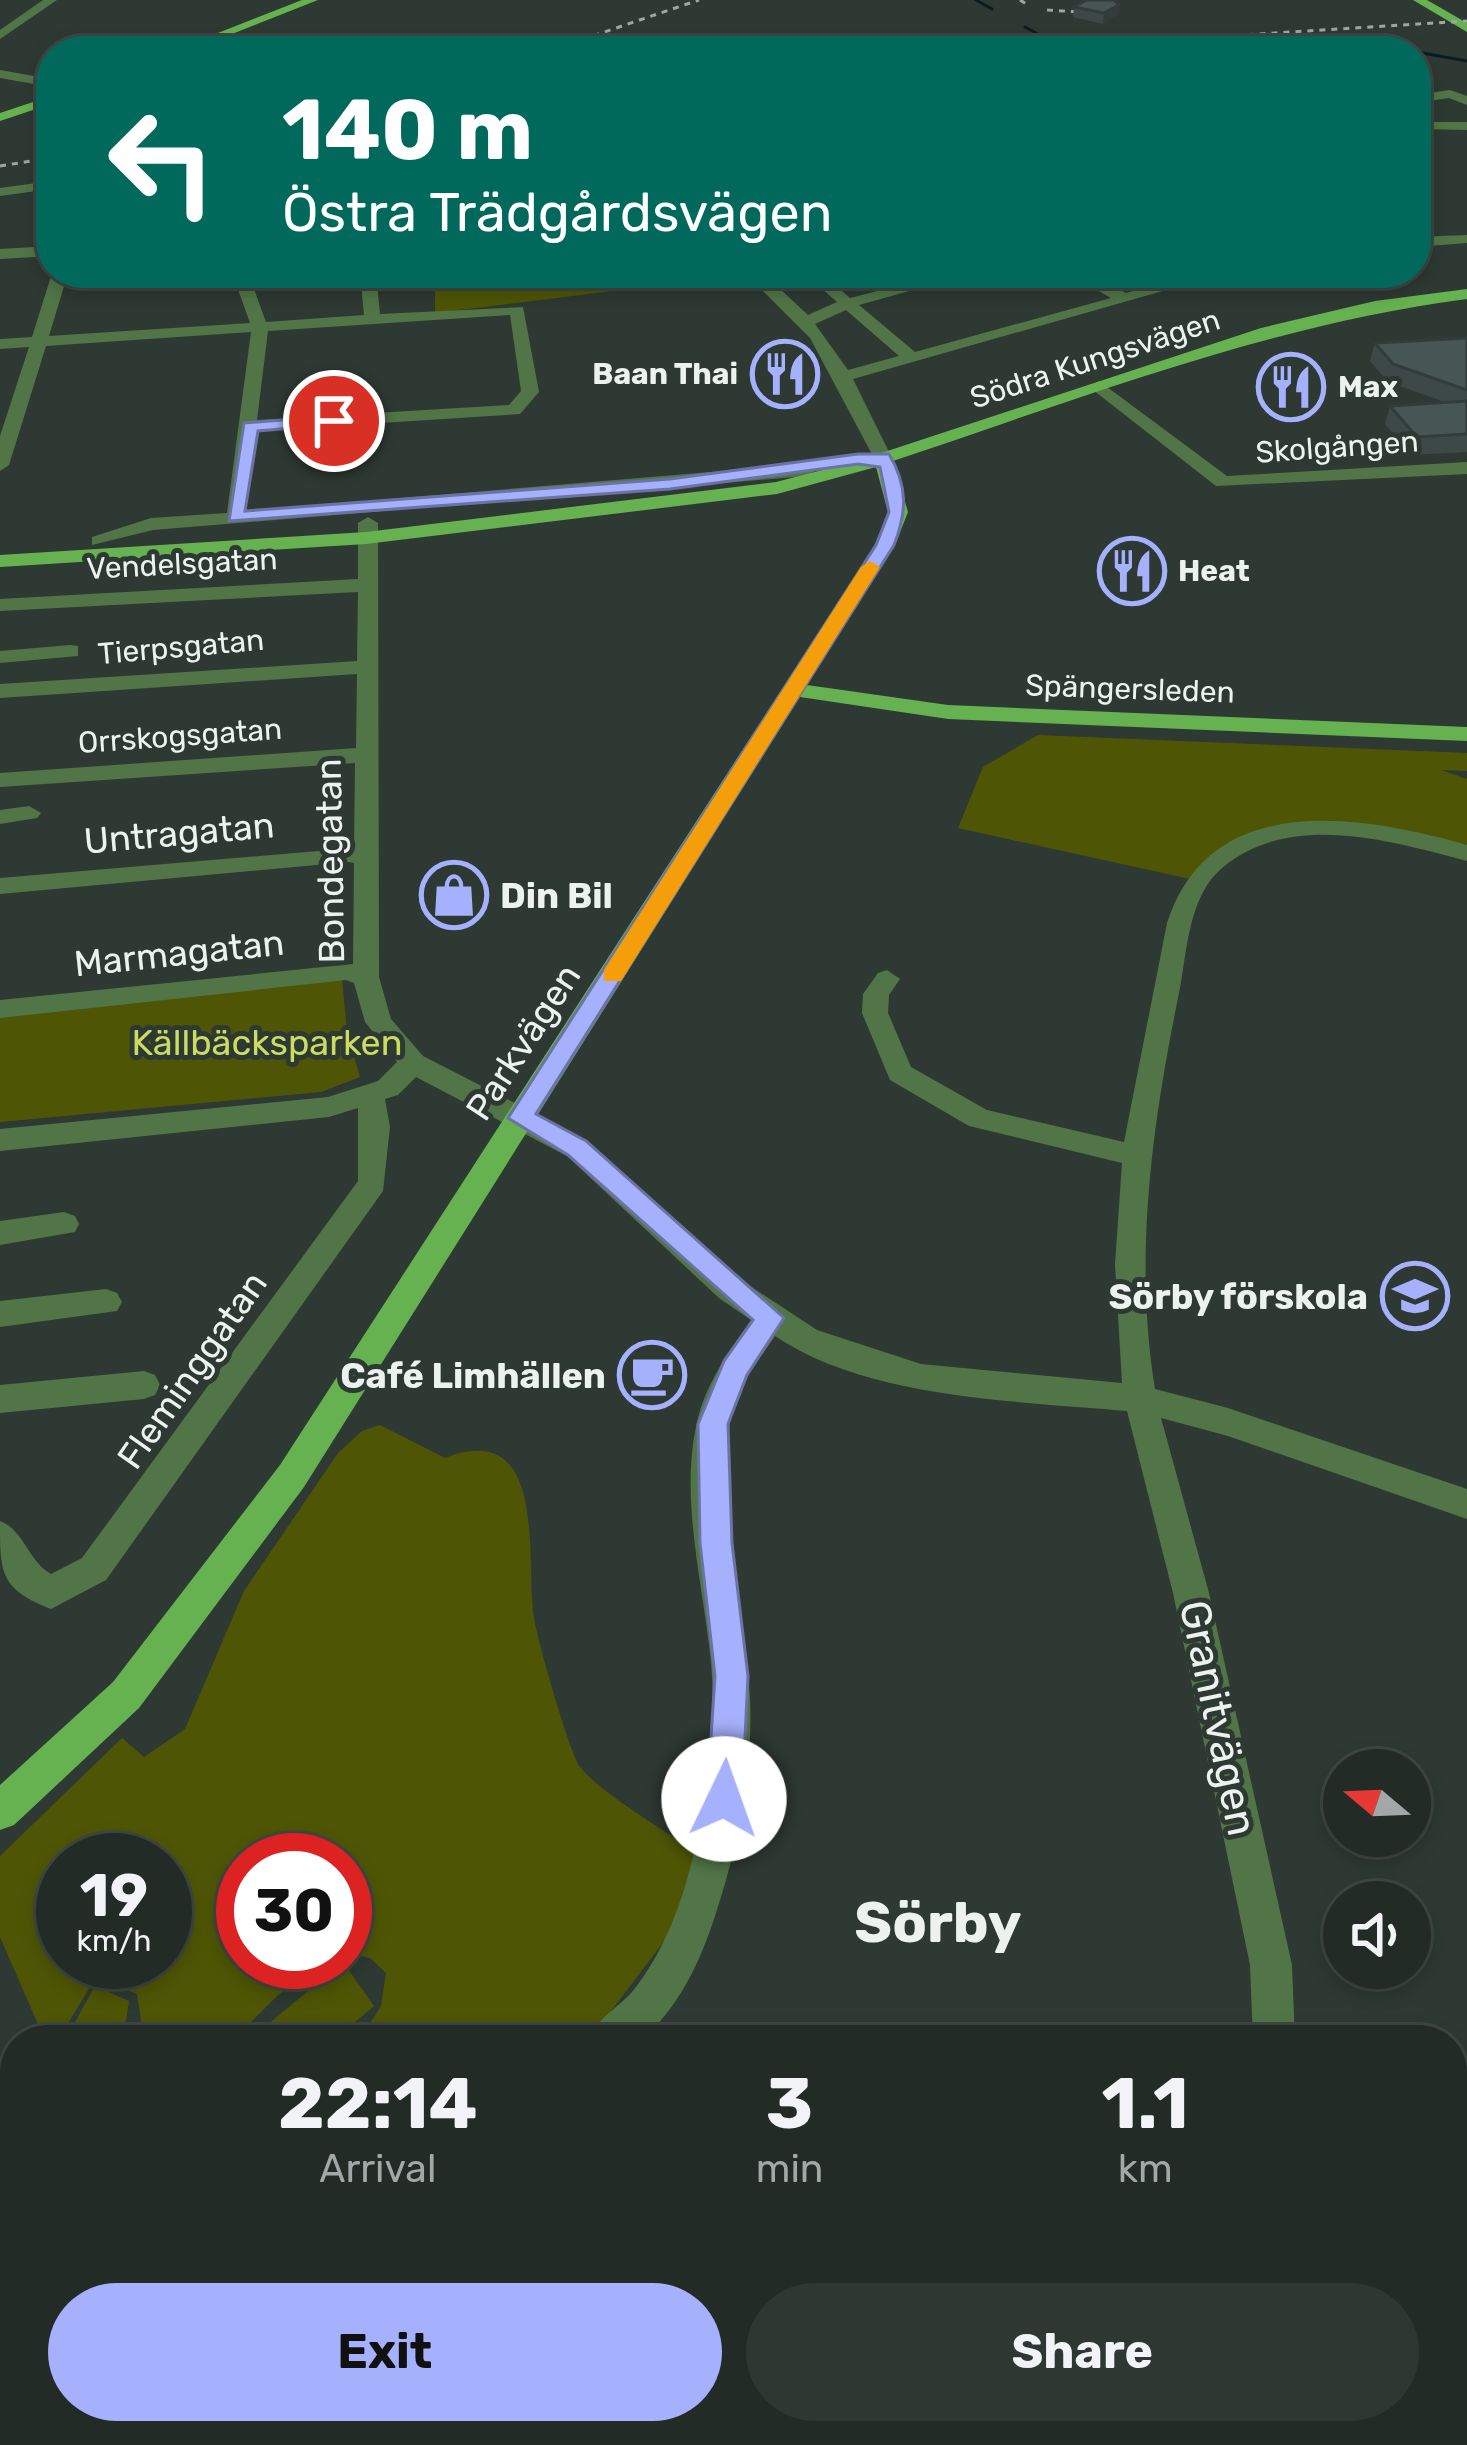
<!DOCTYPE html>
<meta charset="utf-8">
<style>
:root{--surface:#222b26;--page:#2e3732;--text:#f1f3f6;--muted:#a2a7a7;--line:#3f4743;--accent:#a5b1fc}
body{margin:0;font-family:Rubik,sans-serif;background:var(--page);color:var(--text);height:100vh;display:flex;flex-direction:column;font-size:45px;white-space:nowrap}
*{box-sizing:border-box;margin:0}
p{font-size:39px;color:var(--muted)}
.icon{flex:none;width:66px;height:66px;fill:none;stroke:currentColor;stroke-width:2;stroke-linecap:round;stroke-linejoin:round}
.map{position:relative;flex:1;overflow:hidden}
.side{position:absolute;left:0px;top:2025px;width:1467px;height:420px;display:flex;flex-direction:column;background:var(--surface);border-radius:48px 48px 0 0;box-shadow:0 6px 18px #0003,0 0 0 3px var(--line)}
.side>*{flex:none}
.guide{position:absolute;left:36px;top:36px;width:1395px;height:252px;border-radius:48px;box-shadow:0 6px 18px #0003,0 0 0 3px var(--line);background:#00695c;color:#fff;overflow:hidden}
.needle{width:78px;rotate:289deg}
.fabs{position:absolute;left:1323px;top:1749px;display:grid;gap:24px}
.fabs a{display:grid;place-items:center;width:108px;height:108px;border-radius:50%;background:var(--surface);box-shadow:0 6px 18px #0003,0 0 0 3px var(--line);font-size:60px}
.speed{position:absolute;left:36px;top:1833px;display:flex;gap:24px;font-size:60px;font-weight:700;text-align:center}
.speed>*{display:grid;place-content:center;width:156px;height:156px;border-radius:50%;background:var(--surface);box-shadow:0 6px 18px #0003,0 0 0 3px var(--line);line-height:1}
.speed small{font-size:30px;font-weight:400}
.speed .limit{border:18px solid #d22;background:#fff;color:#111}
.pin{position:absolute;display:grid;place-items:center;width:102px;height:102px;color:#fff;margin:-51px;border:6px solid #fff;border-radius:50%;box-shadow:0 3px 12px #0007}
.me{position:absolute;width:132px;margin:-66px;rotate:3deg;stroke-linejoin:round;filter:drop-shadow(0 0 9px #0008)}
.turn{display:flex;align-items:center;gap:42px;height:252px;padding:0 48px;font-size:54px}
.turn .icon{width:156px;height:156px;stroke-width:2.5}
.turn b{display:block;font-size:84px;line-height:102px}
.eta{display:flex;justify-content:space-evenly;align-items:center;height:204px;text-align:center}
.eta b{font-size:72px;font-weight:700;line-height:84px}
.button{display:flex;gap:24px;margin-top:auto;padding:24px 48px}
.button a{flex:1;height:138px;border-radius:72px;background:var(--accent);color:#111;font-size:48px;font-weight:700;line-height:138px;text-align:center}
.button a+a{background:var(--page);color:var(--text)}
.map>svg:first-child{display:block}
</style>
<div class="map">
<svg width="1467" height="2445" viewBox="0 0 1467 2445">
<rect width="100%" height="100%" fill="#2e3933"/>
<g fill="#4e5605" fill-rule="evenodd">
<path d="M435,273H692L605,292L435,313Z"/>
<path d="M1038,735L1467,753V771L1441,770L1467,779V853L1383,833H1269L1195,880L958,828L983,767Z"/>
<path d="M342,980L347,1031L360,1077L321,1092L0,1122V1014Z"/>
<path d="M380,1425L445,1458C549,1417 525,1560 534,1618C537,1639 570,1754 580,1767C600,1793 669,1833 699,1854L672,1931L589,2040H359L381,2006L386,1973L370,1958L345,1952V1860H243V1962H324L277,1996L233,2040H144L137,1994L96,1977L58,2040H45L0,1937V1856L122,1738L144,1757L185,1729L244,1591L338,1453L362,1431ZM63,1860H165V1962H63Z"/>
<path d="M343,1962L374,2006L334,2040H249Z"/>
<path d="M95,1986L129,2001L123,2040H65Z"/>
</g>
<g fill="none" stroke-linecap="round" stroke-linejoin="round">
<g stroke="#0a1c1f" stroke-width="3">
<path d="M976,0L992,9"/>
<path d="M1025,27L1049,40"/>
<path d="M1363,51L1400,49L1467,61"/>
</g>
<g fill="#517547" fill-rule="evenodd">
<path d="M43,0H57L0,39V30Z"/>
<path d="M0,70L51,79V87L0,78Z"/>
<path d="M1450,90L1467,96V105L1449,98L1416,103V95Z"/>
<path d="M1427,122H1467V130L1422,129Z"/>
<path d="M51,181V189L0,196V188Z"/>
<path d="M1467,235V243L1416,247V237Z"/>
<path d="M51,246V256L0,259V249Z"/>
<path d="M52,273H68L49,336L250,323L235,281L169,273H258L250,278L266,322L364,315L360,273H376L380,314L523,307L539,392L520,414L256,431L246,511L807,464L816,470L807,476L153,530L92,545V537L151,518L227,513L251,332L46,346L9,465L0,471V436L29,347L0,349V339L32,337ZM510,315L521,391L509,405L257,420L268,331Z"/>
<path d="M745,273H763L808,315L837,302L804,273H821L850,298L948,273H974L859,305L915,352L1111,298L1068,273H1088L1126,293L1201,273H1226L853,379L892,458L883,463L874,458L810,338ZM846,310L899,356L848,370L815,324Z"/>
<path d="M1099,381L1227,476L1467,462V474L1216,486L1093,390L1090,386Z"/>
<path d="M368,517L378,523L379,977L391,1019L423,1056L587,1140L741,1280L817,1330L921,1364L1122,1383L1115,1264L1122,1163L969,1126L890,1080L862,1013L863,994L878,973L887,970L900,979L889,995L888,1013L911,1067L987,1110L1124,1142L1167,923C1210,789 1360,815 1467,845V861C1390,841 1289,810 1221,869C1189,897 1187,950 1180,988C1153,1120 1133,1254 1155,1389L1228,1408L1467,1489V1519L1228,1436L1161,1418L1209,1593L1292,1965L1295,2040H1253L1250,1965L1173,1593L1127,1411C1017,1401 868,1399 775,1336C760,1358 742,1381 734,1407C706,1499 746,1606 750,1699C753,1771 738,1847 715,1916C700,1962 679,2008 641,2040H588C598,2016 621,2007 636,1987C677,1933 694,1864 704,1799C712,1754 715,1707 711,1662C703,1581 676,1487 701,1407C712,1375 732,1347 751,1320L719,1298L567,1156L416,1077L398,1095L385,1099L390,1127L383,1191L106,1580L51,1609C0,1589 0,1573 0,1521C24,1530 28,1561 51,1574L82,1558L358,1181V1108L329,1117L0,1151V1129L328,1097L378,1081L397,1062L365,1022L354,983L346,980L0,1018V1000L353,964L354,863L349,862L0,894V878L354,848L355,763L0,787V773L356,748L357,674L0,698V684L357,661L358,592L0,611V599L358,579V523Z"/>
<path d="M70,645L78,646V656L0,663V651Z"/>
<path d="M29,806L41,813L37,818L0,824V810Z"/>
<path d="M64,1212L75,1216L79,1224L75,1232L0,1245V1221Z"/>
<path d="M106,1289L117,1293L122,1302L117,1311L0,1327V1301Z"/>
<path d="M144,1371L155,1375L160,1385L155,1395L144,1399L0,1413V1385Z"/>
<path d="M1452,2177L1467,2181V2225L1452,2221Z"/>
<path d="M15,2357V2407L0,2413V2363Z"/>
<path d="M1092,2430H1148L1142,2445H1086Z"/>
</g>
<g fill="#66b250" fill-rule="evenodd">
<path d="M302,0H318L189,51H172Z"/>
<path d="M1413,0H1427L1467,23V32Z"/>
<path d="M51,96V104L0,121V113Z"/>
<path d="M1467,289V299C1268,325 1082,398 893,461L908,512L895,545L807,685L948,705L1467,727V741L948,719L800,697L304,1487L139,1708L14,1825L0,1830V1785L113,1682L280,1465L875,545L888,512L876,467L777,494L366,544L0,567V555L366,532L776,482L857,461L1261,328L1375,301Z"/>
</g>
<g stroke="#9fa7a3" stroke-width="3" stroke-dasharray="6 6" stroke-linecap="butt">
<path d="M1020,0L1028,5"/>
<path d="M1047,10L1079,12"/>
<path d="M548,51L699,0"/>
<path d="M697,51L866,36"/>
<path d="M984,51L1467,21"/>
<path d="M0,166L51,158"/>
</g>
</g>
<g fill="#3d4947">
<path d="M1119,5L1117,15L1103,24L1073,17L1074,7Z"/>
<path d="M1467,338V452L1411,455L1385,424L1390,406L1445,402L1388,382L1370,361L1375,343Z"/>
<path d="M1467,2359V2445H1367L1358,2434L1337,2437L1332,2430H1452L1461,2365Z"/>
</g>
<path fill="#323c3a" d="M1119,5L1117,15L1103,24L1104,13Z"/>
<g fill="#475553" stroke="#323c3a" stroke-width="3">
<path d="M1086,0H1114L1119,5L1104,13L1074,7Z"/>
<path d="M1467,338V390L1393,364L1375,343Z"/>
<path d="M1467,401V434L1417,437L1390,406Z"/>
<path d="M1452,2358L1467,2369V2445H1388L1377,2430H1452Z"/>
</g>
<path fill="#a5b1fc" stroke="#6b73a4" stroke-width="3" d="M334,416L340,424L258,431L245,511L670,479L858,454H889C908,486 907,512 894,545L536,1114L586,1141L784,1318L747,1375L728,1424L732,1543L748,1676L742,1799L737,1812L724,1817L712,1812L707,1799L715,1676L700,1543L698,1424L724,1361L753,1320L568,1155L508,1118L876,545L889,512L880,467L858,464L670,489L229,521L244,423Z"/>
<path fill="#f59e0b" d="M870,561L880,567L621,981H604V970L861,567Z"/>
<defs>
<g id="restaurant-ring" transform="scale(3.45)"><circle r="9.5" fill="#2e3933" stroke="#a5b1fc" stroke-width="1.5"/><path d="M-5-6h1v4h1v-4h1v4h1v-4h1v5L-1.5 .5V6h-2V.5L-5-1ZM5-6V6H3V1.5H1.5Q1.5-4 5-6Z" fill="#a5b1fc"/></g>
<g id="shop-ring" transform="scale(3.45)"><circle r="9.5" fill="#2e3933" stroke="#a5b1fc" stroke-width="1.5"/><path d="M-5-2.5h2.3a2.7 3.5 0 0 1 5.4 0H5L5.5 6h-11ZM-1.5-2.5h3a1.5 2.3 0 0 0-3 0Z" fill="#a5b1fc"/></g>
<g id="school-ring" transform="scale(3.45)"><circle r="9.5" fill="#2e3933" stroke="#a5b1fc" stroke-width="1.5"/><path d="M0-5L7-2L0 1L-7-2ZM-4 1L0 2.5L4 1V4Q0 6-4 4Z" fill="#a5b1fc"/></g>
<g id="cafe-ring" transform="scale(3.45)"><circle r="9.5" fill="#2e3933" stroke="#a5b1fc" stroke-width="1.5"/><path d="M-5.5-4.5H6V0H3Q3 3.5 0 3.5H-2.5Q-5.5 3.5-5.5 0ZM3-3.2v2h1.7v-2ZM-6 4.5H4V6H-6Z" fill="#a5b1fc"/></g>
</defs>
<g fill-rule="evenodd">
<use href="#restaurant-ring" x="785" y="374"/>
<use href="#restaurant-ring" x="1291" y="387"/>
<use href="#restaurant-ring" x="1132" y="571"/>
<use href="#shop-ring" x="454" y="895"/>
<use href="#school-ring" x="1415" y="1296"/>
<use href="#cafe-ring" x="652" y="1375"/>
</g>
<g text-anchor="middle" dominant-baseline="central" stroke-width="10" stroke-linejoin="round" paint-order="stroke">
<g font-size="30" fill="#ecf3ef" stroke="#2e3933">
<text transform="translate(1095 359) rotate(-18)">Södra Kungsvägen</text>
<text transform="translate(1337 447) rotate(-4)">Skolgången</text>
<text transform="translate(182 564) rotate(-3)">Vendelsgatan</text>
<text transform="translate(181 647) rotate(-5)">Tierpsgatan</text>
<text transform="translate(1130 689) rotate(2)">Spängersleden</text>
<text transform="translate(180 736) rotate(-4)">Orrskogsgatan</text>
</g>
<g font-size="30" font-weight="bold" fill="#ecf3ef" stroke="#2e3933" text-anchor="start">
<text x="738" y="374" text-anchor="end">Baan Thai</text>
<text x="1338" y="387">Max</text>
<text x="1178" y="571">Heat</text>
</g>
<g font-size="36" fill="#ecf3ef" stroke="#2e3933">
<text transform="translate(179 833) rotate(-5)">Untragatan</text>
<text transform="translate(330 861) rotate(-91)">Bondegatan</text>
<text transform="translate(179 953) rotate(-6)">Marmagatan</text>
<text transform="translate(523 1042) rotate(-57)">Parkvägen</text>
<text transform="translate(192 1370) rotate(-55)">Fleminggatan</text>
</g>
<g font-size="36" font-weight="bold" fill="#ecf3ef" stroke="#2e3933" text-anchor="end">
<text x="500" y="895" text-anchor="start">Din Bil</text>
<text x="1368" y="1296">Sörby förskola</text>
<text x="606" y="1375">Café Limhällen</text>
</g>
<g font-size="36" fill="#ccdc60" stroke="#2e3933">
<text x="267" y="1042">Källbäcksparken</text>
</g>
<g font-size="42" fill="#ecf3ef" stroke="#2e3933">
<text transform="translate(1218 1718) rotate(78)">Granitvägen</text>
</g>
<g font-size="57" font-weight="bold" fill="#ecf3ef" stroke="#2e3933">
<text x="938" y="1922">Sörby</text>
</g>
</g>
</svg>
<div class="fabs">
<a><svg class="needle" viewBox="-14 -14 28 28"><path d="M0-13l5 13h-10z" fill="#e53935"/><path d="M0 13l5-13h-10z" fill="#a2a7a7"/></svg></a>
<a><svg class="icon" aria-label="sound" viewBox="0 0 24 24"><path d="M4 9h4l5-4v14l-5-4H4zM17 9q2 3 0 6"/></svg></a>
</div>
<div class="speed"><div>19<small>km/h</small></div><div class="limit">30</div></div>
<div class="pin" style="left:334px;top:421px;background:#d93025"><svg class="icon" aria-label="arrive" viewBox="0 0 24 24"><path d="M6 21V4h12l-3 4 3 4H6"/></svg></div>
<svg class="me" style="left:724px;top:1799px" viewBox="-20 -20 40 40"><circle r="19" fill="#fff"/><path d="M0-13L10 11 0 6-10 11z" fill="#a5b1fc"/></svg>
<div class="guide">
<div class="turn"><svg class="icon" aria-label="left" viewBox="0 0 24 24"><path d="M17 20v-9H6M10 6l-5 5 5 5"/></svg><div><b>140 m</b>Östra Trädgårdsvägen</div></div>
</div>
<section class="side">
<div class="eta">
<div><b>22:14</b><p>Arrival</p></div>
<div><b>3</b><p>min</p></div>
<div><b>1.1</b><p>km</p></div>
</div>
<div class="button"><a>Exit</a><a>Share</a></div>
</section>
</div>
